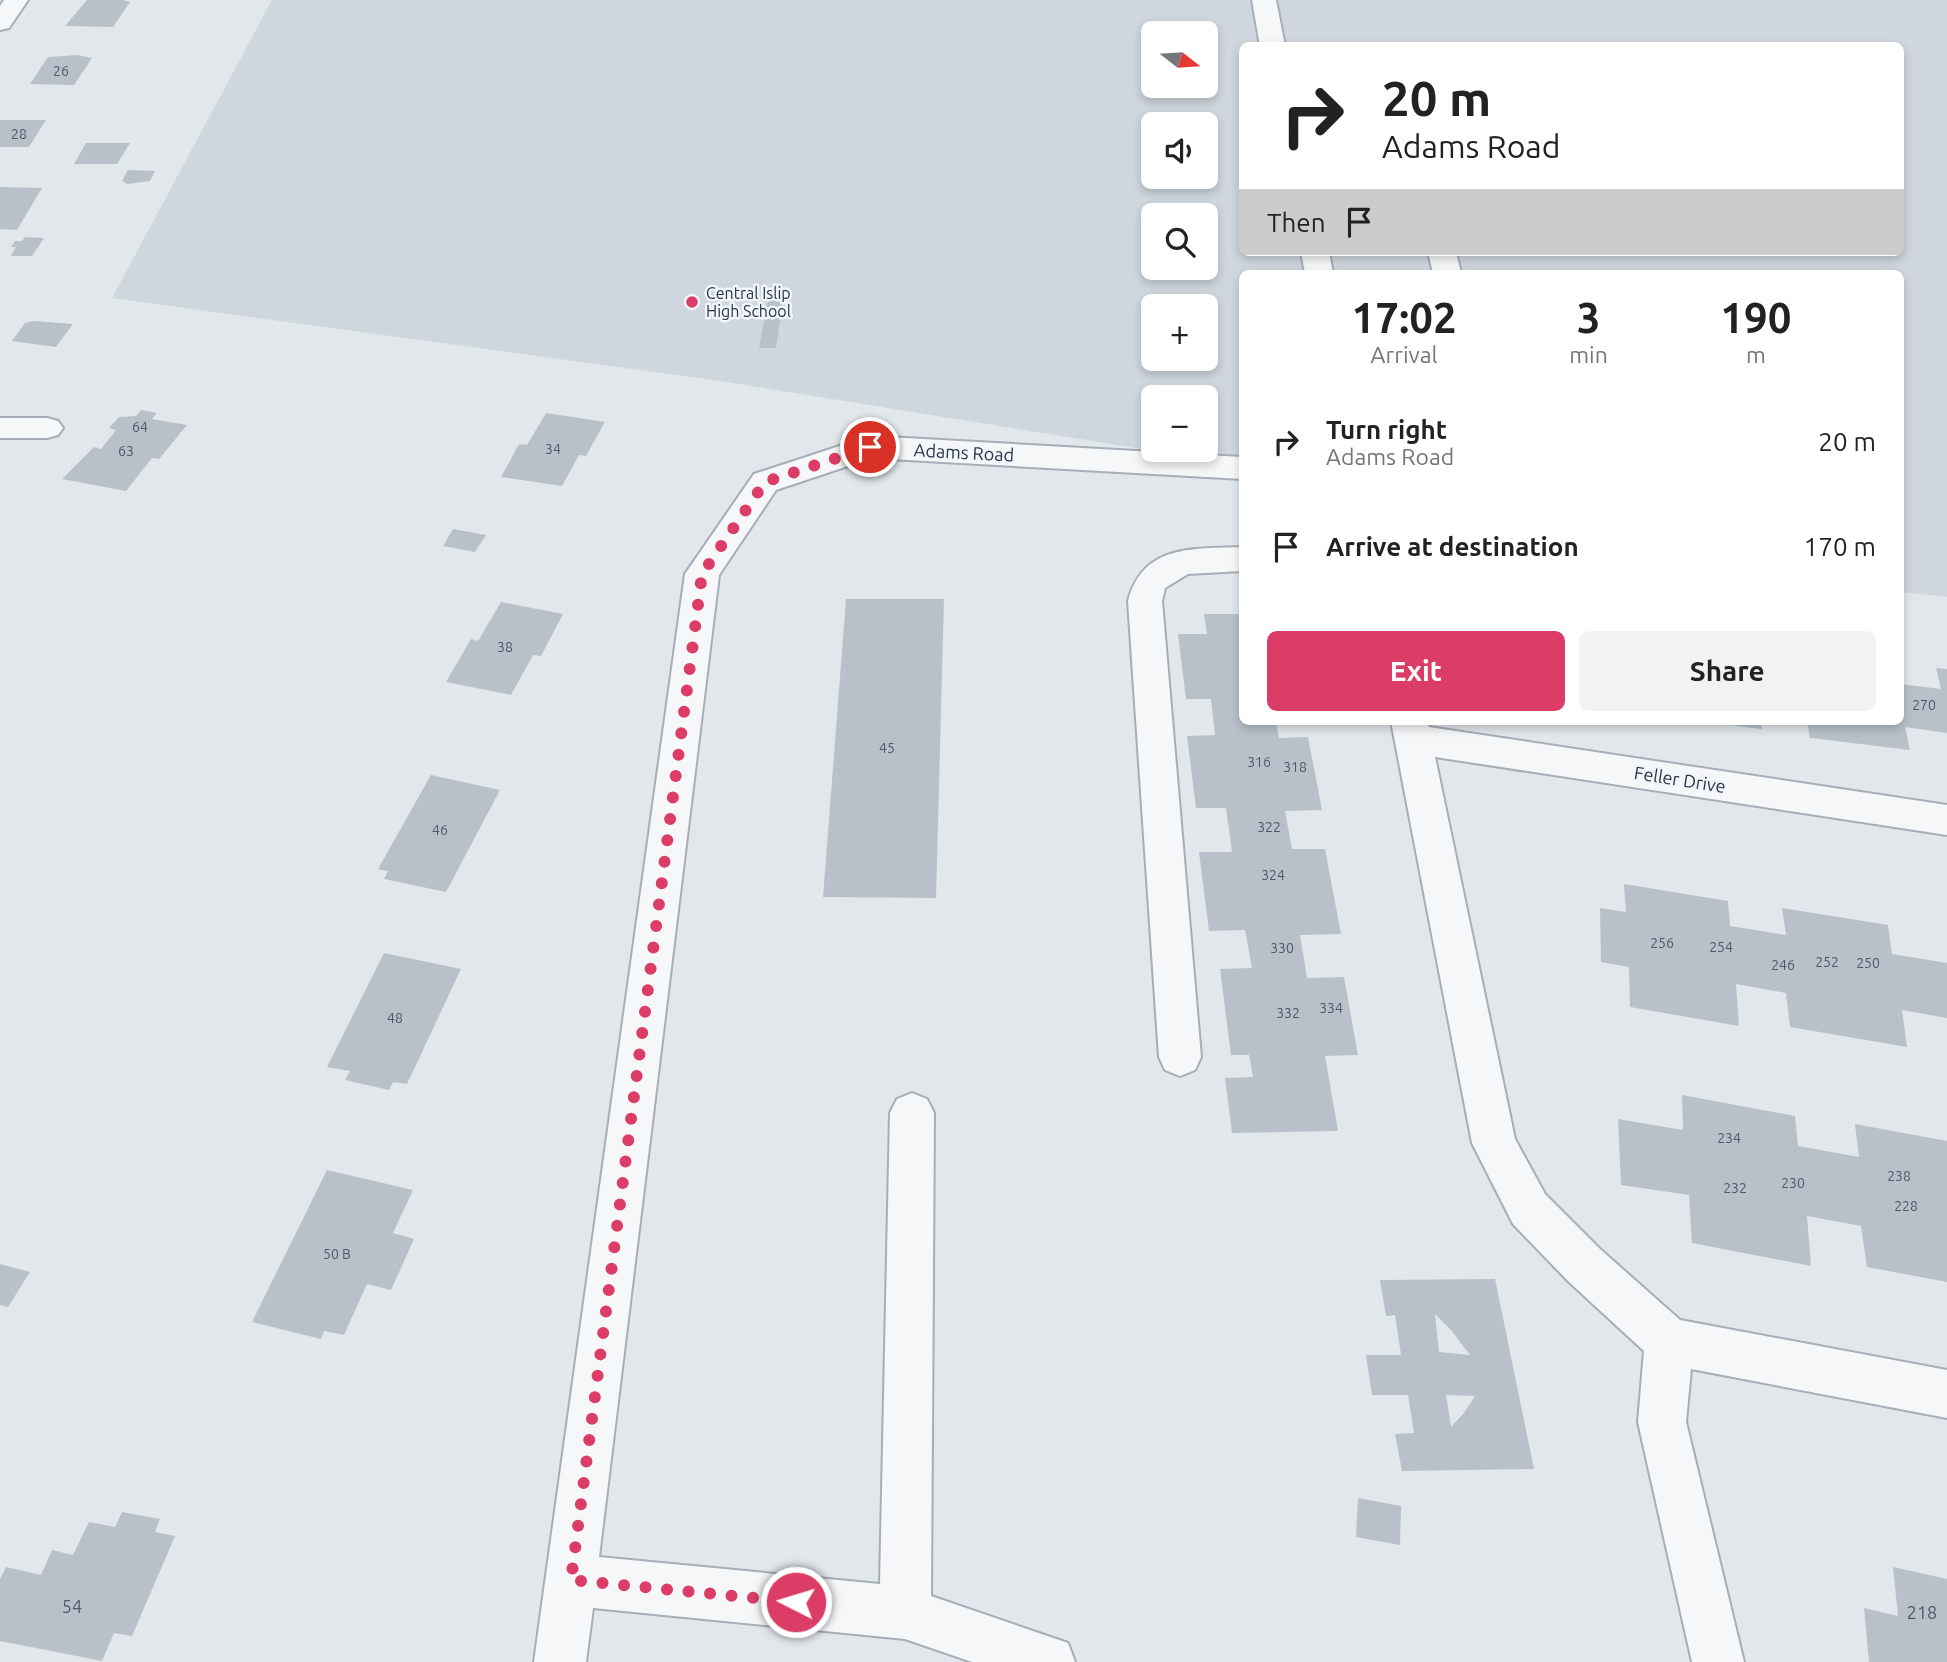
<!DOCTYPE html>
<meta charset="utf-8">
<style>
:root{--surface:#fff;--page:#f2f2f2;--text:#222;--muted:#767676;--accent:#db3d66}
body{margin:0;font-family:Ubuntu,sans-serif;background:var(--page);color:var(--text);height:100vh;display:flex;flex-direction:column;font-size:26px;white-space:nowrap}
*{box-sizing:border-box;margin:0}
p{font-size:23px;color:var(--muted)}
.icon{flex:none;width:38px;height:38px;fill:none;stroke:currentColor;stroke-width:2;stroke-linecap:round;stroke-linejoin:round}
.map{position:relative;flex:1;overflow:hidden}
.drawer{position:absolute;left:1239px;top:270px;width:665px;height:455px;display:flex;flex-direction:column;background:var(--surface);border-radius:10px;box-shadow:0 4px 10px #0003}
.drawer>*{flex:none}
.hud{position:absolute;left:1239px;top:42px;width:665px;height:214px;border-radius:10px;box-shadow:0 4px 10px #0003;background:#fff;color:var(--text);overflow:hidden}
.needle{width:46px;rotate:107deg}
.tools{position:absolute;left:1141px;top:21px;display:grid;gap:14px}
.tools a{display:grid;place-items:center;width:77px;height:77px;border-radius:10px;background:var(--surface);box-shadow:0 4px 10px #0003;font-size:35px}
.pin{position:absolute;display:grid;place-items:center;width:60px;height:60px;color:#fff;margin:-30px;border:4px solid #fff;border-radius:50%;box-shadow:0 2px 7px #0007}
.me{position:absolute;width:77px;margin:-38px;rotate:275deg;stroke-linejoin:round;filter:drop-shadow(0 0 5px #0008)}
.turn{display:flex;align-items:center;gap:24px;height:147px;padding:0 28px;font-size:32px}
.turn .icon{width:91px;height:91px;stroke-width:2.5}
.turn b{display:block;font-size:49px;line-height:60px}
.then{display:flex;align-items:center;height:66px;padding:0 28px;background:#0003;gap:14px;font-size:26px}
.eta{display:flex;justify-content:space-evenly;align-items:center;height:119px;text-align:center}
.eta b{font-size:42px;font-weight:700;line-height:49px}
.button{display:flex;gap:14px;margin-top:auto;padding:14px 28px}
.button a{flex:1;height:80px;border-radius:10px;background:var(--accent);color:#fff;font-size:28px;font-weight:700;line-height:80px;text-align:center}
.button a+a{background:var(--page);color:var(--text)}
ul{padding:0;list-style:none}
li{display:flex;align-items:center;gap:21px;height:105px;padding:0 28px}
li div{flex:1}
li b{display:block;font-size:26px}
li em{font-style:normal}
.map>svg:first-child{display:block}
</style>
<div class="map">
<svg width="1947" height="1662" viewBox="0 0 1947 1662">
<rect width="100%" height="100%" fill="#e2e7ec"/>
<path fill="#d0d6de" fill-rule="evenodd" d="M272,0H1947V597L1901,592L1900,273H1242V465L720,381L112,298ZM1153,33H1206V86H1153ZM1242,46H1900V252H1242ZM1153,124H1206V177H1153ZM1153,215H1206V268H1153ZM1153,306H1206V359H1153ZM1153,397H1206V450H1153Z"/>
<g fill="#b8c1ca" fill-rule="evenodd">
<path d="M87,0H123L130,2L113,27L65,26Z"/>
<path d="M77,55L92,58L74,85L30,84L48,57Z"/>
<path d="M0,120H46L29,147H0Z"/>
<path d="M86,143H130L117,164H74Z"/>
<path d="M128,170L155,171L150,181L128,184L122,181Z"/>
<path d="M0,187L42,188L17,230L0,229Z"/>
<path d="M25,237L44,238L32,256H11L16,247H11L15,241H22Z"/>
<path d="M768,300L783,301L776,348H759Z"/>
<path d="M34,321L73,324L56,347L12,341L25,323Z"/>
<path d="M141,410L157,413L152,419L187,425L159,459L152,458L126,491L62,479L94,447L101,449L116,430L109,428L119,417L136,416Z"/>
<path d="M546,413L605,422L586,456L579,455L562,486L501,477L519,444L527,445Z"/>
<path d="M453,529L486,535L475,552L443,546Z"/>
<path d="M846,599H944L936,898L823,897Z"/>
<path d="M501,602L563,614L541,656L533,655L511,695L446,682L471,639L478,641Z"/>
<path d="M1204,614H1242V721H1276L1279,738L1308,737L1322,810L1285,811L1292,849H1325L1341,934L1300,935L1307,978L1344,977L1358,1055L1325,1056L1338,1131L1232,1133L1225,1078L1253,1077L1249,1055H1231L1220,969L1252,968L1245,930L1209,931L1199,852H1232L1226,808H1196L1187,736L1215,735L1211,699H1186L1178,634H1207Z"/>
<path d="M1936,668L1947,669V733L1905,727L1910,750L1810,738L1807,721H1900V684L1941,689Z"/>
<path d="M1712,721H1761L1762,729L1712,723Z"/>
<path d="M431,775L500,790L446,892L384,879L388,871L378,869Z"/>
<path d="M1624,884L1728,901L1730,926L1786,935L1782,908L1888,925L1892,954L1947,963V1018L1902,1010L1907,1047L1790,1027L1786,993L1736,984L1739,1026L1630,1007L1629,967L1601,962L1600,908L1626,912Z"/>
<path d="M384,953L461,969L407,1084L393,1082L389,1090L345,1080L350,1071L327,1067Z"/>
<path d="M1682,1095L1795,1116L1798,1146L1859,1157L1855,1124L1947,1141V1282L1867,1267L1861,1226L1807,1216L1811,1266L1692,1243L1689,1195L1621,1185L1618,1119L1683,1130Z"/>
<path d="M327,1170L413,1190L393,1233L414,1239L391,1290L367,1284L344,1335L324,1331L321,1339L252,1322Z"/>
<path d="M0,1264L30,1272L8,1307L0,1305Z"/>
<path d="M1495,1279L1534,1469L1402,1471L1395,1434L1414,1433L1408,1395H1372L1366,1355H1401L1395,1315L1386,1316L1380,1280ZM1435,1314L1451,1330L1470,1355L1439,1352ZM1446,1395L1475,1396L1464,1413L1451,1427Z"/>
<path d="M1358,1498L1401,1506L1400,1545L1356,1537Z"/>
<path d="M122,1512L160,1519L155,1532L175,1536L132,1636L114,1633L102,1661L0,1641V1579L6,1567L41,1575L52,1550L73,1555L89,1522L115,1527Z"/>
<path d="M1893,1567L1947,1579V1662H1869L1864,1608L1898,1616Z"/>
</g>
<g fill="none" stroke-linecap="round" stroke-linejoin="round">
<g stroke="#a6aeb7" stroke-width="4">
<g id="minor">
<path d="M4,0H28L9,28L0,30V6Z"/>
<path d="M1252,0H1276L1285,46H1260Z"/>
<path d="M1301,252H1329L1333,273H1305Z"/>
<path d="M1428,252H1456L1461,273H1433Z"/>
<path d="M0,418H47L58,421L63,428L58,435L47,438H0Z"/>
<path d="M870,436L1242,457V479L872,458L776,490L719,575L599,1557L880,1584L890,1113L897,1099L912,1093L927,1099L934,1113L931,1596L1068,1643L1075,1662H972L905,1639L593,1608L586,1662H534L685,574L754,474Z"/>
<path d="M1242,547V571L1188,574L1165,588L1162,601L1201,1057L1195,1070L1180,1076L1165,1070L1159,1057L1128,601C1143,544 1193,549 1242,547Z"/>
<path d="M1391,721H1427L1429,727L1947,805V835L1435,757L1515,1139L1545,1194L1600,1249L1680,1320L1947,1370V1418L1691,1369L1686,1422L1744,1662H1692L1638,1422L1644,1351L1568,1281L1513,1224L1472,1143Z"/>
</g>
</g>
<use href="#minor" fill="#f5f7f9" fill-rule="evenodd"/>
</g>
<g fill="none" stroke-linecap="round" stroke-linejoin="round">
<path stroke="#db3d66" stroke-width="12" stroke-dasharray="0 21.6" d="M796,1602L571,1580L702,574L765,482L870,447"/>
</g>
<circle fill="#db3d66" stroke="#f2f5f9" stroke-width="2.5" cx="692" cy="302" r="7"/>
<g text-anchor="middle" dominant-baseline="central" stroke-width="5" stroke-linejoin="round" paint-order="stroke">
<g font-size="14" fill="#4c5966">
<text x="61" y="71">26</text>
<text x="19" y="134">28</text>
<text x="140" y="427">64</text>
<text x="553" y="449">34</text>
<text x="126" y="451">63</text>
<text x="505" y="647">38</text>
<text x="1924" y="705">270</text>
<text x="887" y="748">45</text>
<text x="1259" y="762">316</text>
<text x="1295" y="767">318</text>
<text x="1269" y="827">322</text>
<text x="440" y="830">46</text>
<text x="1273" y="875">324</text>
<text x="1662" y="943">256</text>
<text x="1721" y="947">254</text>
<text x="1282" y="948">330</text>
<text x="1827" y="962">252</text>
<text x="1868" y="963">250</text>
<text x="1783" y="965">246</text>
<text x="1331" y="1008">334</text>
<text x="1288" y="1013">332</text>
<text x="395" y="1018">48</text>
<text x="1729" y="1138">234</text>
<text x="1899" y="1176">238</text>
<text x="1793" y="1183">230</text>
<text x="1735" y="1188">232</text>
<text x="1906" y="1206">228</text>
<text x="337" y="1254">50 B</text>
</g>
<g font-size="16" fill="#283645" stroke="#f2f5f9" text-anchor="start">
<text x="706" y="293">Central Islip<tspan x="706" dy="18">High School</tspan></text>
</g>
<g font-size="18" fill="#283645" stroke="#f2f5f9">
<text transform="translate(964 452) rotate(3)">Adams Road</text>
<text transform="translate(1680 779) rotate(9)">Feller Drive</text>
</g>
<g font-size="18" fill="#4c5966">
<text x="72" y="1606">54</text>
<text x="1922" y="1612">218</text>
</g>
</g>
</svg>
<div class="tools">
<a><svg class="needle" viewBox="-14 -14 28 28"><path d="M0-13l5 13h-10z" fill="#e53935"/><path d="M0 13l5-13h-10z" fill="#767676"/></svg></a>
<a><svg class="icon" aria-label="sound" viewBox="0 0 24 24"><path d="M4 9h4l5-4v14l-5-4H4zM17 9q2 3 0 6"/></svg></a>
<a><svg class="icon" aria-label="search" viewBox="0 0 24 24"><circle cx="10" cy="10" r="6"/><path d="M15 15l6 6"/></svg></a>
<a>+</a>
<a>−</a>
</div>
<div class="pin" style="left:870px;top:447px;background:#d93025"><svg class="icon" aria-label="arrive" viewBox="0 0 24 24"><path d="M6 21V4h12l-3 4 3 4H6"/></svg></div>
<svg class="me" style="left:796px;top:1602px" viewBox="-20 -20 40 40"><circle r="17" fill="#db3d66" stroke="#fff" stroke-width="3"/><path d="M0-11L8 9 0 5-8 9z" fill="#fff"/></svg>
<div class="hud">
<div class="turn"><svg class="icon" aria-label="right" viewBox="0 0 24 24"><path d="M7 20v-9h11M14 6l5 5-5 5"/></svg><div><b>20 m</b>Adams Road</div></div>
<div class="then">Then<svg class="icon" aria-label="arrive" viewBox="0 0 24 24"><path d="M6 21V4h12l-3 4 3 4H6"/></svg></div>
</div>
<section class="drawer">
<div class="eta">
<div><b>17:02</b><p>Arrival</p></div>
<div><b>3</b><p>min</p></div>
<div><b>190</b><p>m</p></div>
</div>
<ul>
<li><svg class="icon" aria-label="right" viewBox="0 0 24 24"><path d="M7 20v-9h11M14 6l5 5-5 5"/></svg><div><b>Turn right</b><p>Adams Road</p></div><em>20 m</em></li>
<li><svg class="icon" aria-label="arrive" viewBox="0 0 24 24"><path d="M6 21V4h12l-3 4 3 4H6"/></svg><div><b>Arrive at destination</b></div><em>170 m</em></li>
</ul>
<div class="button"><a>Exit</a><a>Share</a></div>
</section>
</div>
